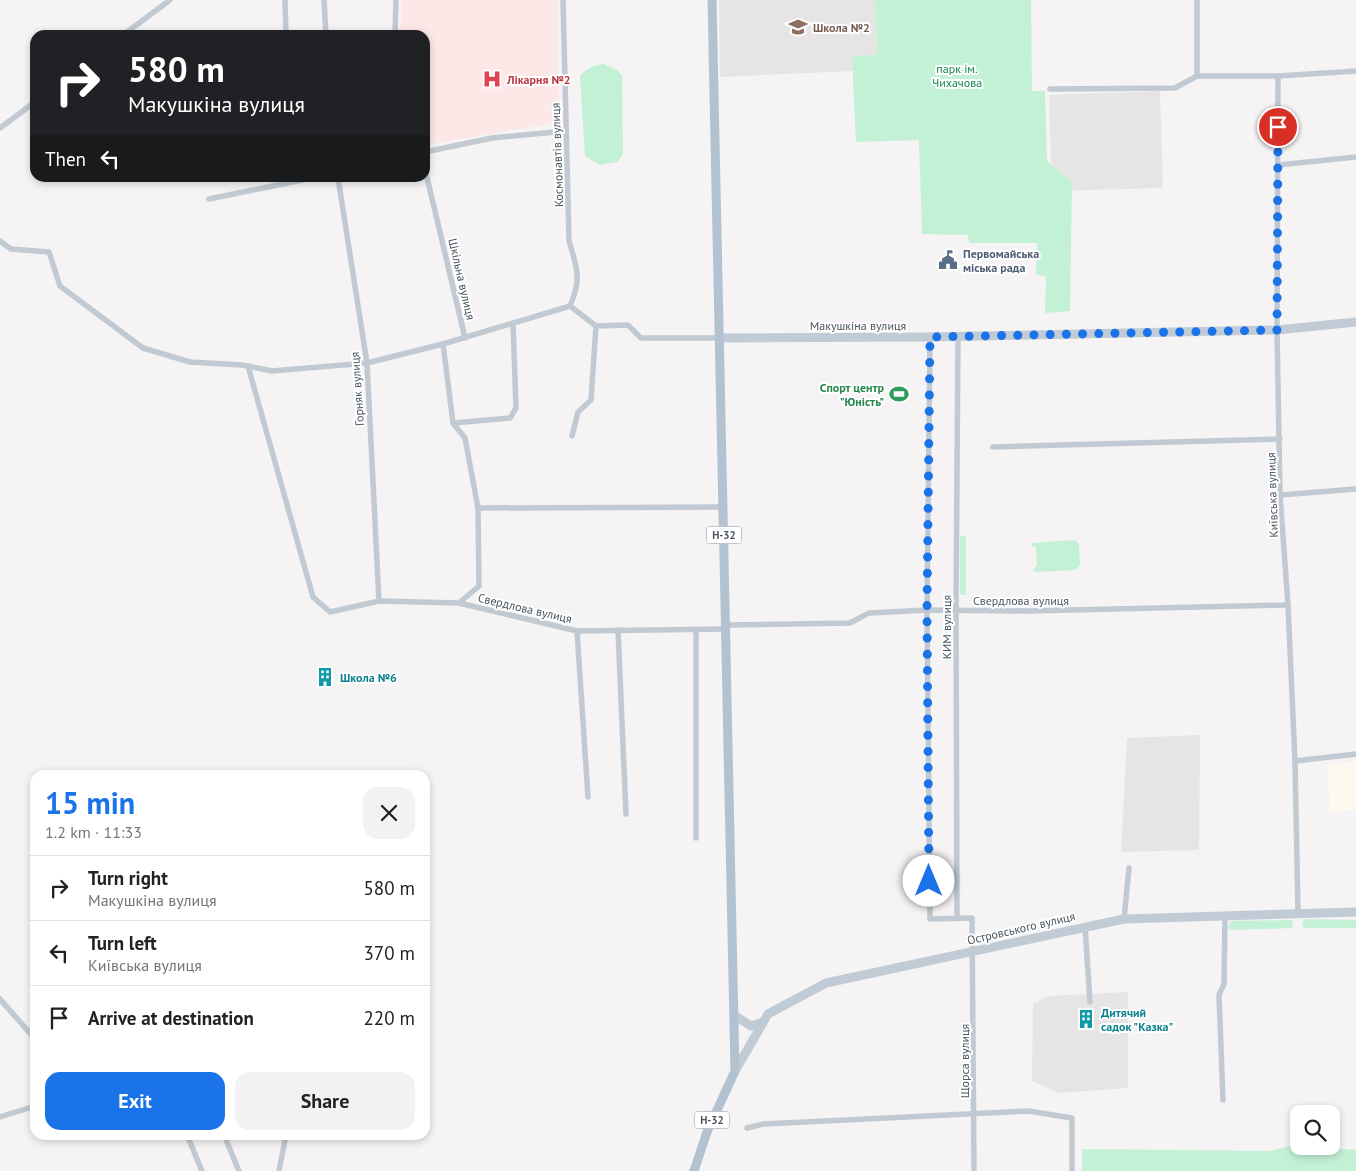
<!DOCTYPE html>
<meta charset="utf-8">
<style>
:root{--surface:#fff;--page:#f2f2f2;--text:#222;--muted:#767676;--line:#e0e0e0;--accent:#1a73e8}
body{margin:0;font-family:"PT Sans",sans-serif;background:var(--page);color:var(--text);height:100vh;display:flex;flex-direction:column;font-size:19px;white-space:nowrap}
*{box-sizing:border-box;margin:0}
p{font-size:16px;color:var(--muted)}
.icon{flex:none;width:28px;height:28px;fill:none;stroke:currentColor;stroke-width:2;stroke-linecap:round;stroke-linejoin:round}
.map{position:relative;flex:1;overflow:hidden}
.sheet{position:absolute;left:30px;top:770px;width:400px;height:370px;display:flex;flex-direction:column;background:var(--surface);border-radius:15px;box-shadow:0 2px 8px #0003}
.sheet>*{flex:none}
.top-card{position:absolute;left:30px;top:30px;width:400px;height:152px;border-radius:15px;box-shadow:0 2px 8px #0003;background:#202124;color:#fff;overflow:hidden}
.fabs{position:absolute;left:1290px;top:1105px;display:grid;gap:10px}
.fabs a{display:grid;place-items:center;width:50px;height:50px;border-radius:10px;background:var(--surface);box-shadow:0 2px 8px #0003;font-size:25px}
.pin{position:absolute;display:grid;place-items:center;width:42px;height:42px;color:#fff;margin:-21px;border:2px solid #fff;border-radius:50%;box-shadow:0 1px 5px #0007}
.me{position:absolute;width:55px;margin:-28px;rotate:0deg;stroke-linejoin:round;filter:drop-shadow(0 0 4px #0008)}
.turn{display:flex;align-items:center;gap:18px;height:105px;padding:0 15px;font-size:22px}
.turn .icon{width:65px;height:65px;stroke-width:2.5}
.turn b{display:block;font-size:35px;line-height:42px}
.then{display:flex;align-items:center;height:48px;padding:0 15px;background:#0003;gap:10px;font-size:19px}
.round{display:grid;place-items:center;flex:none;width:52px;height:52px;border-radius:15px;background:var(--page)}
.head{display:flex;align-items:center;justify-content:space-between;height:85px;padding:0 15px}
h1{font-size:30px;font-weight:800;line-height:38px;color:var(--accent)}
.primary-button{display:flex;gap:10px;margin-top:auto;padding:10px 15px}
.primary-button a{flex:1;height:58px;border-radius:15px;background:var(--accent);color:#fff;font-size:20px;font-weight:800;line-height:58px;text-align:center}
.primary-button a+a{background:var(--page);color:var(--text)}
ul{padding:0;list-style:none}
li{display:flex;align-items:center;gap:15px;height:65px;padding:0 15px;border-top:1px solid var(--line)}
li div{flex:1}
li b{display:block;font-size:19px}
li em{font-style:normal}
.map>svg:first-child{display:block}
</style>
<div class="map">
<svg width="1356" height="1171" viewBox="0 0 1356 1171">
<rect width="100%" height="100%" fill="#f5f3f3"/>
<path fill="#fdf9ef" d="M1356,761V810L1330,811L1327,765Z"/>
<g fill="#e6e4e5">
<path d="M719,0H875L877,54L852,57L853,71L720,77Z"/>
<path d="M1160,91L1163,188L1052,191L1049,95Z"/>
<path d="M1200,735L1199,850L1121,852L1127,738Z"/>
<path d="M1128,992V1088L1059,1093L1032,1081L1033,1004L1048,996Z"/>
</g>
<path fill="#fce8e6" d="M401,0H557L559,122L426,145L425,35H401Z"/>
<g fill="#c3f1d5">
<path d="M875,0H1031L1032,91H1045L1047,161L1072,182L1070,311L1045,313L1046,276L1036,275L1037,243H969L968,235L922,234L919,140L856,142L852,57L877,54Z"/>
<path d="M604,64L617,70L622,76L623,155L617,162L600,165L585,156L580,76C587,68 593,65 604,64Z"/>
<rect x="960" y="536" width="6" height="59"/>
<path d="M1075,540L1079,544L1080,565L1076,570L1037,572L1032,570L1037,566L1036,547L1032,546L1031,543Z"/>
<path d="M1304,919L1356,920V928H1304L1302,926Z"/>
<path d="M1293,920L1292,928L1230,930L1228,927L1232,921Z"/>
<path d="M1298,1144L1299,1146L1356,1150V1171H1082V1149L1270,1151Z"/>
</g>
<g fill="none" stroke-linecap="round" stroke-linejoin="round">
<g stroke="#c1cad2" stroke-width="5.5">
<path d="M285,0L286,35"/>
<path d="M324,0L326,35"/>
<path d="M563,0L569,241C577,268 582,279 570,306"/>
<path d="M1197,0V76"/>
<path d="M123,35L170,0"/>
<path d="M395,35L396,0"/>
<path d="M1278,76L1277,330L1280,495L1288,605L1295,761L1298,913"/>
<path d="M1050,89L1175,88L1197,76H1278L1356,71"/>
<path d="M0,128L35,102"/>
<path d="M425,152L492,138L566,131"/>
<path d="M1278,165L1356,157"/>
<path d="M425,169L465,338"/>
<path d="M338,178L367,363L379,601"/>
<path d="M209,199L312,178"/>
<path d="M0,241L11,249L49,252L60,286L143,348L190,362L242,365L272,371L367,363L443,344"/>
<path d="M930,337L927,610L930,919L972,918L974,1171"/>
<path d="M248,366L313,597L330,612L379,601L459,603L577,631L727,629"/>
<path d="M453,423L510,418L516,408L513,323"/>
<path d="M572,436L578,412L591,400L596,326"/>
<path d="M993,447L1280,439"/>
<path d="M1280,495L1356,489"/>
<path d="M478,508L724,507"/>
<path d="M459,603L479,586L478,508L465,438L453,423L443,344L570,306L596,326L628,325L641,338H720"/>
<path d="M726,625L850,623L869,613L927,610L1029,611L1288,605"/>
<path d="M696,629V838"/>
<path d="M618,630L626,814"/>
<path d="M577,631L588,797"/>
<path d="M1295,761L1356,754"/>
<path d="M957,918L956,609L958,336"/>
<path d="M1124,919L1129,868"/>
<path d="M1085,926L1090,1002"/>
<path d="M0,999L35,1039"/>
<path d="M1223,1100L1219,995L1224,984L1225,917"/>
<path d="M0,1117L35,1106"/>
<path d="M747,1128L764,1124L1028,1111L1072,1118V1171"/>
<path d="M187,1135L202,1171"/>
<path d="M224,1135L239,1171"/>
<path d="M279,1171L286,1135"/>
</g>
<g stroke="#c1cbd6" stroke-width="9">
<path d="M720,338L930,337L1277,330L1356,322"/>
<path d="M734,1015L751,1026L763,1022"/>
<path d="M735,1071L768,1014L826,983L1124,919L1356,912"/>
</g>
<path stroke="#b3c2d1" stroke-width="9" d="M694,1171L707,1132L735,1071L712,0"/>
</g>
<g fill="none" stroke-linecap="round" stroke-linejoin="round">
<path stroke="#1a73e8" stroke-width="9" stroke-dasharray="0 16.2" d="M929,881L927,610L930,337L1277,330L1278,127"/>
</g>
<defs>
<g id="school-bare" transform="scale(1.5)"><path d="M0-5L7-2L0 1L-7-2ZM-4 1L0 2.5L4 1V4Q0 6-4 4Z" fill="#8d6e63" stroke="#fff" stroke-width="2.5" paint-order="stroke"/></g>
<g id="hospital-bare" transform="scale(1.5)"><path d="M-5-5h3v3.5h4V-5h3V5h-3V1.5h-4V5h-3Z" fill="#e0444e" stroke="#fff" stroke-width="2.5" paint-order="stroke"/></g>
<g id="civic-bare" transform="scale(1.5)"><path d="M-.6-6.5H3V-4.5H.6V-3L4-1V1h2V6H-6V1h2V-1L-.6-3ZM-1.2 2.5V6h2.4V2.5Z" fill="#5c6f8a" stroke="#fff" stroke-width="2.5" paint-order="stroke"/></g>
<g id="stadium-bare" transform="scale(1.5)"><path d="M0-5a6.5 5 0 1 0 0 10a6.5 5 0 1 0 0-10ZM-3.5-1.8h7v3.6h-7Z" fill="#2e9e5b" stroke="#fff" stroke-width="2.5" paint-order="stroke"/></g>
<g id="building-bare" transform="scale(1.5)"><path d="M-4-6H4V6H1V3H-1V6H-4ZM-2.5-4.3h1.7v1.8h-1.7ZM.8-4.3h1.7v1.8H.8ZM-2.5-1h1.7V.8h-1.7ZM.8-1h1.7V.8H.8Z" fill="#0f9aa8" stroke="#fff" stroke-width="2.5" paint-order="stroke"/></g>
</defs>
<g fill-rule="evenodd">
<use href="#school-bare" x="798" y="27"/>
<use href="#hospital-bare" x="492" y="79"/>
<use href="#civic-bare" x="948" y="260"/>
<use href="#stadium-bare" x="899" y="394"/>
<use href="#building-bare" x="325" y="677"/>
<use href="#building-bare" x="1086" y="1019"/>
</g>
<g text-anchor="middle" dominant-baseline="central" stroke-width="4" stroke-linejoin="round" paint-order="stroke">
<g fill="#fff" stroke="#808990" stroke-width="1">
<rect x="706.5" y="526.5" width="35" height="17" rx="4"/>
<rect x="694.5" y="1111.5" width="35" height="17" rx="4"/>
</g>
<g font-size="11" font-weight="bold" fill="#4a5661">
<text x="724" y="535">Н-32</text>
<text x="712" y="1120">Н-32</text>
</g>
<g font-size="12" font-weight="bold" fill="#785e54" stroke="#fff" text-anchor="start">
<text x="813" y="27">Школа №2</text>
</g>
<g font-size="12" fill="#17864f" stroke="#fff">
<text x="957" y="68">парк ім.<tspan x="957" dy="14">Чихачова</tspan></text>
</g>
<g font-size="12" font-weight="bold" fill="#be3a42" stroke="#fff" text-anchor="start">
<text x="507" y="79">Лікарня №2</text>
</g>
<g font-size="12" fill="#4a5661" stroke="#fff">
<text transform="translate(557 155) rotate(-92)">Космонавтів вулиця</text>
<text transform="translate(462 279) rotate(77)">Шкільна вулиця</text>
<text x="858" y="325">Макушкіна вулиця</text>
<text transform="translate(357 389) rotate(-94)">Горняк вулиця</text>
<text transform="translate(1272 495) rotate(-92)">Київська вулиця</text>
<text x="1021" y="600">Свердлова вулиця</text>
<text transform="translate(525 608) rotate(13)">Свердлова вулиця</text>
<text transform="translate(946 627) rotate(-90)">КИМ вулиця</text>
<text transform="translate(1021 928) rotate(-13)">Островського вулиця</text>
<text transform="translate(964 1061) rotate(-90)">Щорса вулиця</text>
</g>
<g font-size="12" font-weight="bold" fill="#4e5e75" stroke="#fff" text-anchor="start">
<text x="963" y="253">Первомайська<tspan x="963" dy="14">міська рада</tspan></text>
</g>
<g font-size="12" font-weight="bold" fill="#27864d" stroke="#fff" text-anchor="end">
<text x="884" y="387">Спорт центр<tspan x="884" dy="14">"Юність"</tspan></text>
</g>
<g font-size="12" font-weight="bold" fill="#0d838f" stroke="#fff" text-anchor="start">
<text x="340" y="677">Школа №6</text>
<text x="1101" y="1012">Дитячий<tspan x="1101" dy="14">садок "Казка"</tspan></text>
</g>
</g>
</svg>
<div class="fabs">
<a><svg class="icon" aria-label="search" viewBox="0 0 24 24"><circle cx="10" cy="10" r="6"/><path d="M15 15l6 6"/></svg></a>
</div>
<div class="pin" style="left:1278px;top:127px;background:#d93025"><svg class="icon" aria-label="arrive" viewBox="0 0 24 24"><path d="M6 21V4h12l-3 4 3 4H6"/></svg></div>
<svg class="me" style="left:929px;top:881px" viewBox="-20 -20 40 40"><circle r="19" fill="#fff"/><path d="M0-13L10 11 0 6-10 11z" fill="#1a73e8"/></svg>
<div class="top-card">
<div class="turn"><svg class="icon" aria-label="right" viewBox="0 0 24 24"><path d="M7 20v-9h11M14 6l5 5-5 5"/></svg><div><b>580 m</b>Макушкіна вулиця</div></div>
<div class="then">Then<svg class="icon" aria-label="left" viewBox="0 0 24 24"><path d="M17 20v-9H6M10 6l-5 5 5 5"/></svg></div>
</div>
<section class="sheet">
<div class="head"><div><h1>15 min</h1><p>1.2 km · 11:33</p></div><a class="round"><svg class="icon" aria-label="close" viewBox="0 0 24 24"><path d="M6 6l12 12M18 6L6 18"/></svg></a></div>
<ul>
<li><svg class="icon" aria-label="right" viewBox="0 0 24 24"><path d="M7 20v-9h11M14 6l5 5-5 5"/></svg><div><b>Turn right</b><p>Макушкіна вулиця</p></div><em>580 m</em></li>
<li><svg class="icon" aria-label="left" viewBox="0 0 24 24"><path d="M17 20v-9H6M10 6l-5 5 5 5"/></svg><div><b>Turn left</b><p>Київська вулиця</p></div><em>370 m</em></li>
<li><svg class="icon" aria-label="arrive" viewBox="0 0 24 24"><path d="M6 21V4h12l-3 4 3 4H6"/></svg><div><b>Arrive at destination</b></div><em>220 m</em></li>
</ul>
<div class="primary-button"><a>Exit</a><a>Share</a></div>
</section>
</div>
